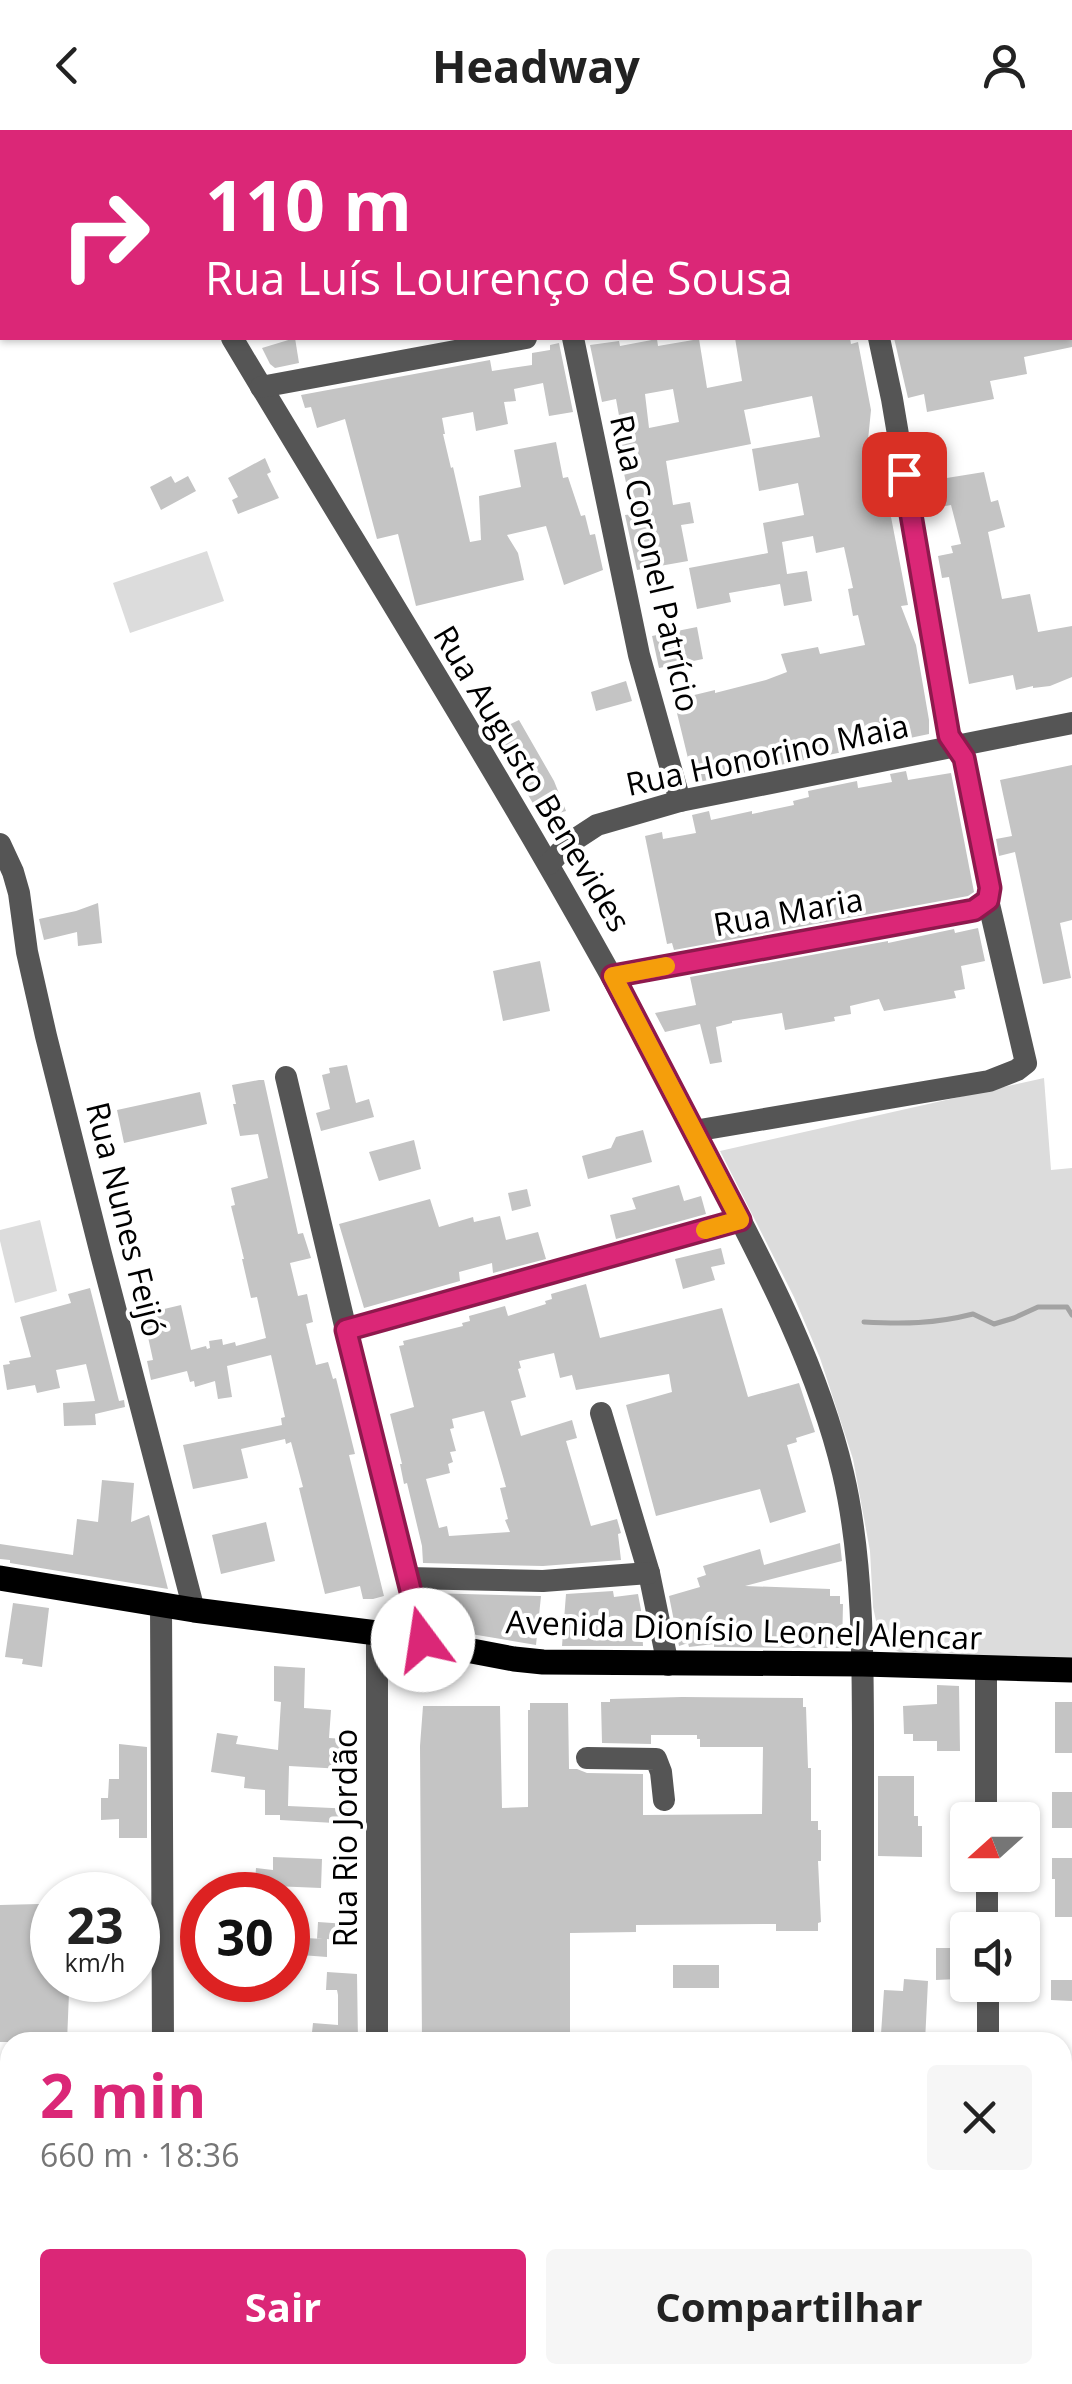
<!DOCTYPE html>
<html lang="pt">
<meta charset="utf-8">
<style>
:root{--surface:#fff;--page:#f6f6f6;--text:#222;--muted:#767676;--accent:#db2777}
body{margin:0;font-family:"Open Sans",sans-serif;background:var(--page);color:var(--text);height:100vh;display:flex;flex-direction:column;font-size:38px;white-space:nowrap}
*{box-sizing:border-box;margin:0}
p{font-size:32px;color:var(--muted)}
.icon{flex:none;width:55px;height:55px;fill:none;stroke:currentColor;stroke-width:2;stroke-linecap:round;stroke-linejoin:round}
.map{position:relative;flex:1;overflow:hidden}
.drawer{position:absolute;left:0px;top:1902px;width:1072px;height:352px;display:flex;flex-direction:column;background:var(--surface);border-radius:30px 30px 0 0;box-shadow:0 2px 8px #0004}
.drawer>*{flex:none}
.hud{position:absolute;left:0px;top:0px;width:1072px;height:210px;box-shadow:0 2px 8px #0004;background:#db2777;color:#fff;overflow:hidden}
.needle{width:65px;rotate:249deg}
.buttons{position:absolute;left:950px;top:1672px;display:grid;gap:20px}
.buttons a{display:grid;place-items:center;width:90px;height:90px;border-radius:10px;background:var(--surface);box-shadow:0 2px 8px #0004;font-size:50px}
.speed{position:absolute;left:30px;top:1742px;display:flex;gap:20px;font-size:50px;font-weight:700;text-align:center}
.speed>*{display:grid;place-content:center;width:130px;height:130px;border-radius:50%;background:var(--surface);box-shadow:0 2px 8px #0004;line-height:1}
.speed small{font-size:25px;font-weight:400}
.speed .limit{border:15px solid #d22;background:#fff;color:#111}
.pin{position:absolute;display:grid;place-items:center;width:85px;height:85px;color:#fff;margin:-42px;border-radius:20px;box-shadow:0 5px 15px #0006}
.me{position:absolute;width:110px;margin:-55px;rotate:346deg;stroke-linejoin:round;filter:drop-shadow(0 0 8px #0008)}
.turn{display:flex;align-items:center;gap:35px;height:210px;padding:0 40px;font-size:45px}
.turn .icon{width:130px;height:130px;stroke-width:2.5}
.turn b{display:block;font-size:70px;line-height:85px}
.round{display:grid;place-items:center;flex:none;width:105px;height:105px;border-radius:10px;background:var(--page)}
.overview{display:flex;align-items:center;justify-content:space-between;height:170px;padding:0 40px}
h1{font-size:60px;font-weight:700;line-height:75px;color:var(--accent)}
.button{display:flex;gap:20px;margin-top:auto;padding:20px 40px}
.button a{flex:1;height:115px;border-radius:10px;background:var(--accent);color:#fff;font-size:40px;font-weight:700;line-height:115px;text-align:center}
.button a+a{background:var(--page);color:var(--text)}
header{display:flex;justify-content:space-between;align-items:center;height:130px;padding:0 40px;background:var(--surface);font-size:45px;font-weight:700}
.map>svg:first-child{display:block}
</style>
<header><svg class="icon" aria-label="back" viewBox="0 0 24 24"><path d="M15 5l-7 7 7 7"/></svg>Headway<svg class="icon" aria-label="person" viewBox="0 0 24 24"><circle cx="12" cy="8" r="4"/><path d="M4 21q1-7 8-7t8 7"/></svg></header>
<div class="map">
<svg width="1072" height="2254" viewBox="0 0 1072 2254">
<rect width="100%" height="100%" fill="#fff"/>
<g fill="#dcdcdc">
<path d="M207,421L224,471L130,503L113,453Z"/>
<path d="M1044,948L1051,1040L1072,1038V1531L918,1529L889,1518L880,1509L873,1477L870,1421L853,1329L820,1228L794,1167L720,1021Z"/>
<path d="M40,1090L57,1161L15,1173L0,1111V1100Z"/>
</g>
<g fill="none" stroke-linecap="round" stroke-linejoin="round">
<path stroke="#a3a3a3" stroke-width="5" d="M864,1192C903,1194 934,1194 973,1184L994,1194L1014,1188L1038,1177H1067L1072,1185"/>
</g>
<g fill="#c4c4c4" fill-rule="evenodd">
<path d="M295,208L299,233L275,238L270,234L262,218Z"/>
<path d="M735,208H850L851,214L858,212L871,280L868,310L872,309L891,387L908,475L901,476L916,515L929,590V604L694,653L676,579L688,575L686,567L715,560V563L766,550L787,542L781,524L818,517L820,524L865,515L858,485L853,486L848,459L853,458L844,417L816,423L813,406L782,412L787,444L807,441L812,471L784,476L780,454L729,463L731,472L697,479L689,438L768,423L763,393L804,385L798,353L759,361L752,319L820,307L812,266L744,280L751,314L666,331L673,375L690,372L694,393L681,395L688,431L637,440L625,385L633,384L615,303L622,302L616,269L602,272L590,215L619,211L620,216L657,209L658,216L699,209L707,258L742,251ZM673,259L679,292L649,298L645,264Z"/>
<path d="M894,208H955V210L970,208H1072V217L1024,227L1027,244L990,251L994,269L927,282L924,264L908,268Z"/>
<path d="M559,213L573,282L549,286L543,253L514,259L516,271L504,272L508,294L476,301L473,282L442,288L445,304H443L451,338L453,337L470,412L481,410L479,366L521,357L514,320L556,312L563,348L568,347L581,386L585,385L590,405L595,404L603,440L564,455L546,396L507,405L518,423L524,450L416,476L398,404L377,409L345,289L317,298L311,277L305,278L301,265L490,230L492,241L532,235V223L550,220V215Z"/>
<path d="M265,328L271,342L267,344L279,368L238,384L232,370L238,367L228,348Z"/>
<path d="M984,342L991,372L998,370L1005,397L988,402L1002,469L1030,464L1038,502L1072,496V547L1050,556L1033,558V556L1016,560L1013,545L969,554L949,447L942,448L938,426L953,423L951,416L961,414L951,375L934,378L928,351Z"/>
<path d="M171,346L175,353L188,346L196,361L161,380L150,357Z"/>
<path d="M697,497L703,529L659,538L652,506Z"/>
<path d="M626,551L632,571L596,581L591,562Z"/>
<path d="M519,590L554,651L566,681L546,687L542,679L538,682L492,603Z"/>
<path d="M1072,635V790L1060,793L1071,848L1043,854L1015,722L999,726L996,709L1012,706L1000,650Z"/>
<path d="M906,641L908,650L951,643L974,762L968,766L674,820L672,813L667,814L645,706L662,702L663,709L696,703L692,685L709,681L711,690L752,681V684L794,675L793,671L809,667L808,661L857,651L858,658L892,652L890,644Z"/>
<path d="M98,773L102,813L78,816L77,802L44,810L39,789L76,781Z"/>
<path d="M978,798L985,831L961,836L965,859L954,861L956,868L884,881L879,869L850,876L851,884L834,887L835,891L785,900L782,883L732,891V893L716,897L722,932L710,934L700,894L665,902L655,883L696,875L690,847L888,811V813L954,799L955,803Z"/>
<path d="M540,831L550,881L503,891L493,841Z"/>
<path d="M347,935L356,973L369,969L374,987L321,1001L316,983L330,979L322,945L330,943L329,938Z"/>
<path d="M259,950H264L298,1104L303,1103L311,1128L290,1133L298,1166L307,1164L313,1192L306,1194L316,1235L328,1232L333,1249L336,1248L355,1324L349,1325L384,1466L373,1469H363L360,1456L325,1464L299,1358L303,1357L291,1312L286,1314L285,1309L241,1319L248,1348L193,1359L183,1315L282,1295L281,1288L285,1287L271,1225L227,1236L232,1267L218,1269L215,1251L195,1257L194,1251L190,1252L187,1241L151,1250L147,1231L153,1230L143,1184L181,1175L191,1220L206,1216L207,1219L210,1218L209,1211L222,1209L223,1215L235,1212L236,1216L266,1208L257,1167L251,1168L242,1129H244L231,1076L235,1075L231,1058L268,1048L258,1004L240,1006L233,974H236L232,955Z"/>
<path d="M200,962L207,994L124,1013L117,980Z"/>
<path d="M643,1000L652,1032L588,1049L582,1026L611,1018L616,1007Z"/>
<path d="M414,1010L421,1039L379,1051L369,1022Z"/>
<path d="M679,1055L684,1071L701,1066L706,1084L616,1109L610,1085L636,1079L632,1068Z"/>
<path d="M527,1059L531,1076L512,1081L508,1063Z"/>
<path d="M430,1069L439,1097L473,1087L474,1092L500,1086L506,1110L538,1102L546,1129L493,1143L492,1133L459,1142L460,1151L364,1178L339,1094Z"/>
<path d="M721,1118L725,1134L711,1137L715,1150L683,1159L675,1129Z"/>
<path d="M586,1154L600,1208L722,1178L748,1267L799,1253L815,1302L796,1308L797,1312L787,1315L806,1382L770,1393L760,1359L656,1386L626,1275L672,1262L669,1244L576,1260L572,1245L560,1248L554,1223L519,1231L521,1238L518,1239L526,1267L511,1271L521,1306L572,1290L577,1308L566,1311L591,1396L617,1389L621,1403L618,1404L621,1430L543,1436L423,1433L422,1416L407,1353L404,1354L400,1334H402L390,1284L414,1277L399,1216L404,1215L403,1211L463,1196L462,1193L470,1191L469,1186L505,1176L508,1186L546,1174L545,1171L552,1169L551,1164ZM484,1281L506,1357L500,1358L508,1389L505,1390L510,1402L449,1406L447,1396L439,1398L426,1349L450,1343L448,1334L453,1332L450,1322L456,1321L450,1299L454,1298L452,1289Z"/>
<path d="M90,1158L119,1271L124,1270L125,1277L95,1284L96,1295L64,1296L63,1273L95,1271L86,1234L56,1240L60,1258L37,1263L35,1255L7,1260L3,1235L10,1234L9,1231L31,1227L20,1187L71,1173L68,1164Z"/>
<path d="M102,1350L134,1353L131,1392L149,1385L168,1459L10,1433V1430L0,1429V1414L73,1425L77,1389L98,1392Z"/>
<path d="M266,1392L275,1431L221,1444L212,1405Z"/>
<path d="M840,1413L842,1431L745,1456L830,1459V1466H840V1474H843L842,1518L714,1517V1514L689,1517L688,1513L679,1516L669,1466L700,1457L697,1448L706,1445L703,1436L760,1419L764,1435Z"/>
<path d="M613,1461L614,1467L638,1464L641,1480L643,1516H562L566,1464Z"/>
<path d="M427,1463L541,1466L536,1515L435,1498Z"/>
<path d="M13,1473L49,1478L42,1537L22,1534L23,1529L5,1527Z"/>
<path d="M274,1536L305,1538L304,1578L331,1580L329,1608L344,1609L343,1639L289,1636L288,1676L354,1679L353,1694L280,1690V1685H265V1660L244,1658L245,1647L211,1642L217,1603L238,1606L236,1614L278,1620L281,1572L274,1571Z"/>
<path d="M937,1555L959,1556L960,1621H937V1611H913V1604H904L903,1576L937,1574Z"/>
<path d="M682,1567L803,1568V1577H806L808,1638H811V1691H818V1700H821V1731H818L821,1792L818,1793V1801H776V1794L636,1795V1802L570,1803V1912H422L420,1616L423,1576H500L502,1678L528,1677V1580H530V1573H568L569,1639H577L587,1643L643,1644V1685L762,1684L763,1617H700V1609H697V1605H651V1614L602,1613L601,1572H610V1569Z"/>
<rect x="1055" y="1572" width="17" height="51"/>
<path d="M119,1614L147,1617V1708H119V1689L101,1690V1668H108L109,1649H119Z"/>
<path d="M878,1646H914V1686H918V1696H922V1727L878,1726Z"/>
<rect x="1052" y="1662" width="20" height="36"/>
<path d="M273,1727L322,1729L321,1758L273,1756V1765H254L256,1738L273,1740Z"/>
<path d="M1052,1728H1072V1787H1055V1749H1052Z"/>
<path d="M39,1774V1784L52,1783V1850H67V1864L69,1863L67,1912H0V1775Z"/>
<path d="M318,1792L347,1794L346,1811L327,1809V1827L288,1824V1807L323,1809H317Z"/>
<path d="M936,1818H957V1849L936,1850Z"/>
<rect x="673" y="1835" width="46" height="23"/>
<path d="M327,1842L357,1844L358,1912H311L313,1893L338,1895V1865L337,1860H326Z"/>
<path d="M904,1849L928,1851L925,1912H884V1904H881L884,1860L903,1861Z"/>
<path d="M1051,1850H1072V1871L1051,1870Z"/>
</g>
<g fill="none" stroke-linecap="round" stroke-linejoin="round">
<g stroke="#555" stroke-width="22">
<path d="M110,0L112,2"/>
<path d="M526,0V2"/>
<path d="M832,0V2"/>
<path d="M357,2L361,0"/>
<path d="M1070,109H1072"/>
<path d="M232,208C390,473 557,733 698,1008C753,1115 815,1225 843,1343C864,1432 863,1539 863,1632C863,1725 863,1819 863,1912"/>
<path d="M573,208L639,525L680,671"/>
<path d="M261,257L526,208"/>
<path d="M0,714L13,742L19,763L27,822L46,906L101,1124L194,1480"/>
<path d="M549,734L568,714L597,695L680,671L1072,593"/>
<path d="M613,846L974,780L988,770L990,757L964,628L949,606L892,269L879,208"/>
<path d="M286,947L346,1200L423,1510"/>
<path d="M694,1001L989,951L1017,940L1026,933L988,770"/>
<path d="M346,1200L740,1090"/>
<path d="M601,1283L649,1443L668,1535"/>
<path d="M408,1448L543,1451L649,1443"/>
<path d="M161,1474L163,1912"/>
<path d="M377,1503V1912"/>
<path d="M986,1538V1690"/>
<path d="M587,1628L656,1629L661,1642L664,1670"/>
<path d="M987,1745V1800"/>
<path d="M988,1855V1912"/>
<path d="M0,1992H10"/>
<path d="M0,2118H10"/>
<path d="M0,2245L169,2247"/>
<path d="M380,2245L381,2254"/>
<path d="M863,2254V2245"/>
</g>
<path stroke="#000" stroke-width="25" d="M0,1448L194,1480L377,1503L514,1529L543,1532L863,1534L1072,1540"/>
</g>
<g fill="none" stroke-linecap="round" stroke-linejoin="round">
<g stroke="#8e194d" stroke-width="25">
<path id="route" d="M423,1510L346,1200L740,1090L613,846L974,780L988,770L990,758L964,628L949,606L904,344"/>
</g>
<use href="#route" stroke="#db2777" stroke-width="18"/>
<path stroke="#f59e0b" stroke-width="18" d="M666,836L613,846L740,1090L705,1100"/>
</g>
<g text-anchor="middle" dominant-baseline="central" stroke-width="8" stroke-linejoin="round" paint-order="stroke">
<g font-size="32" fill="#000" stroke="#fff">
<text transform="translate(656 433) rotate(77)">Rua Coronel Patrício</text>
<text transform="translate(767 624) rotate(-12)">Rua Honorino Maia</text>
<text transform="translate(533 648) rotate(59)">Rua Augusto Benevides</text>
<text transform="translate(788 781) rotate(-10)">Rua Maria</text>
<text transform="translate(127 1089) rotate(76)">Rua Nunes Feijó</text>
<text transform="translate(744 1499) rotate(2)">Avenida Dionísio Leonel Alencar</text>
<text transform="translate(344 1708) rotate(-90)">Rua Rio Jordão</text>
</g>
</g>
</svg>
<div class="buttons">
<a><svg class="needle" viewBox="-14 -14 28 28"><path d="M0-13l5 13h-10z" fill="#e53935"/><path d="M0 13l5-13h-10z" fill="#767676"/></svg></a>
<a><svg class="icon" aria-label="sound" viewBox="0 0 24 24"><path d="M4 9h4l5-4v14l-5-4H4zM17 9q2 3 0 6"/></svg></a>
</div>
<div class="speed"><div>23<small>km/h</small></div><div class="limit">30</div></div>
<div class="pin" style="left:904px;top:344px;background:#d93025"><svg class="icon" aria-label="arrive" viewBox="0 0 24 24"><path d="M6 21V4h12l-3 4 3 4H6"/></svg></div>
<svg class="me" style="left:423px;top:1510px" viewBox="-20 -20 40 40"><circle r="19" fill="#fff"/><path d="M0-13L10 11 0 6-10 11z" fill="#db2777"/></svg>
<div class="hud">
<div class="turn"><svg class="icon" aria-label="right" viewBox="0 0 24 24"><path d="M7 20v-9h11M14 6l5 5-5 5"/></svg><div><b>110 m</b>Rua Luís Lourenço de Sousa</div></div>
</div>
<section class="drawer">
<div class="overview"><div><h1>2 min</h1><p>660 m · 18:36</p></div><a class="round"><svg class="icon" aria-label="close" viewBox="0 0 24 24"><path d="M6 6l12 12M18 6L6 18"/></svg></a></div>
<div class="button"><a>Sair</a><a>Compartilhar</a></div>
</section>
</div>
